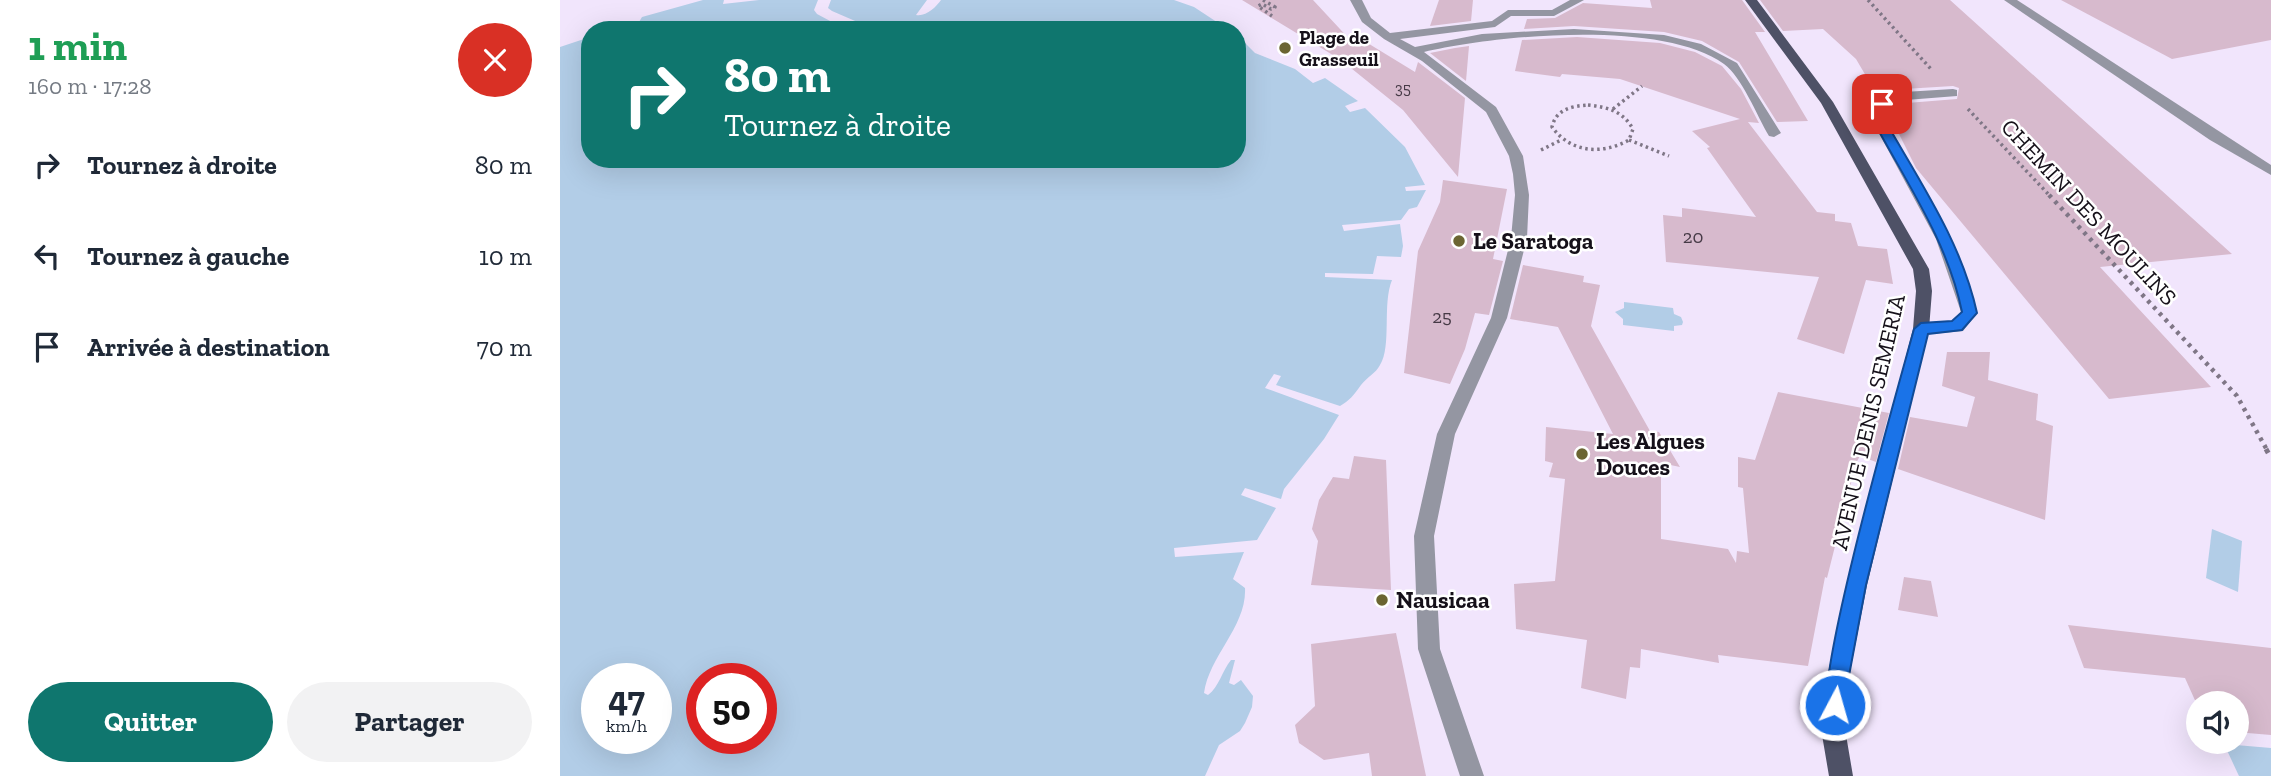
<!DOCTYPE html>
<html lang="fr">
<meta charset="utf-8">
<style>
:root{--surface:#fff;--page:#f2f2f3;--text:#1f2937;--muted:#747a83;--accent:#0f766e}
body{margin:0;font-family:"Zilla Slab",serif;background:var(--page);color:var(--text);height:100vh;display:flex;flex-direction:column;font-size:26px;white-space:nowrap}
*{box-sizing:border-box;margin:0}
p{font-size:23px;color:var(--muted)}
.icon{flex:none;width:38px;height:38px;fill:none;stroke:currentColor;stroke-width:2;stroke-linecap:round;stroke-linejoin:round}
.map{position:relative;flex:1;overflow:hidden}
.sheet{display:flex;flex-direction:column;background:var(--surface);width:560px}
.sheet>*{flex:none}
.hud{position:absolute;left:21px;top:21px;width:665px;height:147px;border-radius:28px;box-shadow:0 7px 28px #0002;background:#0f766e;color:#fff;overflow:hidden}
.buttons{position:absolute;left:1626px;top:691px;display:grid;gap:14px}
.buttons a{display:grid;place-items:center;width:63px;height:63px;border-radius:50%;background:var(--surface);box-shadow:0 7px 28px #0002;font-size:35px}
.speed{position:absolute;left:21px;top:663px;display:flex;gap:14px;font-size:35px;font-weight:700;text-align:center}
.speed>*{display:grid;place-content:center;width:91px;height:91px;border-radius:50%;background:var(--surface);box-shadow:0 7px 28px #0002;line-height:1}
.speed small{font-size:18px;font-weight:400}
.speed .limit{border:10px solid #d22;background:#fff;color:#111}
.pin{position:absolute;display:grid;place-items:center;width:60px;height:60px;color:#fff;margin:-30px;border-radius:14px;box-shadow:0 4px 10px #0006}
.me{position:absolute;width:77px;margin:-38px;rotate:6deg;stroke-linejoin:round;filter:drop-shadow(0 0 5px #0008)}
.turn{display:flex;align-items:center;gap:24px;height:147px;padding:0 28px;font-size:32px}
.turn .icon{width:91px;height:91px;stroke-width:2.5}
.turn b{display:block;font-size:49px;line-height:60px}
.round{display:grid;place-items:center;flex:none;width:74px;height:74px;border-radius:37px;background:var(--page)}
.summary{display:flex;align-items:center;justify-content:space-between;height:119px;padding:0 28px}
h1{font-size:42px;font-weight:700;line-height:52px;color:#1e9e55}
.action{display:flex;gap:14px;margin-top:auto;padding:14px 28px}
.action a{flex:1;height:80px;border-radius:42px;background:var(--accent);color:#fff;font-size:28px;font-weight:700;line-height:80px;text-align:center}
.action a+a{background:var(--page);color:var(--text)}
ul{padding:0;list-style:none}
li{display:flex;align-items:center;gap:21px;height:91px;padding:0 28px}
li div{flex:1}
li b{display:block;font-size:26px}
li em{font-style:normal}
main{display:flex;flex:1;min-height:0}
.map>svg:first-child{display:block}
</style>
<main>
<section class="sheet">
<div class="summary"><div><h1>1 min</h1><p>160 m · 17:28</p></div><a class="round" style="background:#d93025;color:#fff"><svg class="icon" aria-label="close" viewBox="0 0 24 24"><path d="M6 6l12 12M18 6L6 18"/></svg></a></div>
<ul>
<li><svg class="icon" aria-label="right" viewBox="0 0 24 24"><path d="M7 20v-9h11M14 6l5 5-5 5"/></svg><div><b>Tournez à droite</b></div><em>80 m</em></li>
<li><svg class="icon" aria-label="left" viewBox="0 0 24 24"><path d="M17 20v-9H6M10 6l-5 5 5 5"/></svg><div><b>Tournez à gauche</b></div><em>10 m</em></li>
<li><svg class="icon" aria-label="arrive" viewBox="0 0 24 24"><path d="M6 21V4h12l-3 4 3 4H6"/></svg><div><b>Arrivée à destination</b></div><em>70 m</em></li>
</ul>
<div class="action"><a>Quitter</a><a>Partager</a></div>
</section>
<div class="map">
<svg width="1711" height="776" viewBox="0 0 1711 776">
<rect width="100%" height="100%" fill="#f1e5fc"/>
<g fill="#b2cde7" fill-rule="evenodd">
<path d="M143,0H164L163,4L199,0H258L254,10L257,14L287,30H54L79,22L82,17Z"/>
<path d="M271,0H367L356,15C366,17 376,7 381,0H614L634,7L669,30H316L272,11L268,8Z"/>
<path d="M677,35L695,53L735,69L753,83L765,78L798,101L785,106L790,112L805,108L845,147L865,185L845,187L846,191L866,190L857,207L849,209L841,220L782,225L784,231L840,224L843,246L841,257L817,256L813,274L765,273V277L832,280C822,304 832,346 820,365C816,373 807,377 801,385C794,395 789,401 780,406L716,385L721,376L714,374L705,388L779,415L764,439L724,489L721,499L685,488L681,495L716,508L697,540L614,548L615,557L684,552L673,579L685,588C687,626 649,656 644,693L648,695C659,687 662,671 671,660H675L669,683L674,685L681,680L693,696L692,707L685,723L680,731L659,745L645,776H0V47L30,37V159H677ZM37,679H96V738H37ZM201,679V738H142V679Z"/>
<path d="M1064,302L1113,308L1114,314L1121,317L1123,322L1122,325L1114,326V331L1063,325V319L1055,312L1064,308Z"/>
<path d="M1652,529L1682,541L1678,592L1646,578Z"/>
<path d="M1664,744L1711,748V776H1679Z"/>
</g>
<g fill="#d7bacd">
<path d="M682,0H753L793,43L801,39L855,72L858,62L905,98L898,177L843,110L781,60Z"/>
<path d="M879,0H913L911,21L870,26Z"/>
<path d="M1090,0H1182L1205,32H1195L1248,121L1217,122L1179,62L1142,41L1104,32L1014,26L964,29L967,19L995,18L1023,3L1092,8Z"/>
<path d="M1200,0H1390L1672,254L1540,267L1651,387L1549,399L1356,168L1331,118V108L1347,103L1397,99L1399,88L1393,86L1344,89L1321,99L1310,76H1306L1296,59L1263,29L1223,31Z"/>
<path d="M1501,0H1711V40L1612,59Z"/>
<path d="M1017,37L1100,43L1135,52L1162,66L1181,89L1199,123L1188,122L1257,212L1275,214V221L1291,223L1298,246L1327,249L1333,284L1306,280L1284,354L1237,339L1259,277L1106,262L1103,215L1122,217V208L1196,217L1147,148L1150,147L1132,131L1180,119L1060,79L1002,74L1000,77L955,71L962,40Z"/>
<path d="M909,46L906,81L870,53L895,48Z"/>
<path d="M883,180L947,189L933,259L943,261L929,315L915,313L905,349L890,384L844,373L858,251L880,202Z"/>
<path d="M963,265L1024,276L1023,282L1040,285L1031,326L1090,431L1099,432L1120,467L1101,463V539L1168,549L1176,563L1177,551L1189,553L1183,488L1178,487V457L1195,460L1218,392L1329,413L1316,462L1300,456L1296,463L1267,578L1265,577L1248,666L1158,655L1159,663L1081,649L1080,668L1070,667L1066,699L1021,688L1027,640L956,629L954,584L995,581L1005,479L989,477L993,463L985,461L986,427L1053,434L998,327L950,319Z"/>
<path d="M1387,352H1430L1428,380L1478,394L1476,420L1493,426L1485,520L1338,469L1350,417L1407,427L1415,397L1382,386Z"/>
<path d="M794,456L826,460L831,590L751,585L758,541L752,529L759,500L773,477L789,479Z"/>
<path d="M1344,577L1371,581L1378,617L1338,610Z"/>
<path d="M1508,625L1711,648V735L1676,732V704H1638V707L1625,678L1524,668Z"/>
<path d="M836,633L866,776H812L809,753L764,760L739,743L735,725L755,706L751,644Z"/>
</g>
<g fill="none" stroke-linecap="round" stroke-linejoin="round">
<g stroke="#7f7686" stroke-width="3.5" stroke-dasharray="2.5 3.5" stroke-linecap="butt">
<path d="M703,0L715,7L711,9L702,4L698,6L712,16"/>
<path d="M1308,0L1371,69"/>
<path d="M1028,105C1047,107 1063,111 1073,129L1069,140C1042,155 1011,153 992,127C996,109 1012,106 1028,105Z"/>
<path d="M1053,109L1082,86"/>
<path d="M1408,109L1491,197"/>
<path d="M1069,140L1109,156"/>
<path d="M981,150L1001,140"/>
</g>
<path stroke="#7f7686" stroke-width="4.5" stroke-dasharray="3.5 5" stroke-linecap="butt" d="M1489,195L1677,396L1707,450"/>
<path stroke="#7f7686" stroke-width="5" stroke-dasharray="4.5 6" stroke-linecap="butt" d="M1706,449L1711,458"/>
<g fill="#9496a2" fill-rule="evenodd">
<path d="M790,0H802L811,18L830,33L932,21L948,10H992L1010,0H1024L994,16H951L935,27L840,39L855,47L922,34L1014,29L1104,35L1141,44L1177,63L1221,133L1214,137L1209,136C1197,116 1182,77 1164,64C1102,19 935,35 864,52L936,107L963,156L969,195L967,238L947,318L895,434L874,536L880,649L924,776H900L858,649L854,536L877,434L931,318L951,238L955,195L953,174L949,156L926,112L862,61L824,39L802,22Z"/>
<path d="M1444,0H1457L1711,165V175L1650,140Z"/>
<path d="M1393,89L1397,90V96L1346,100L1328,106V124L1391,239L1417,313L1403,331L1361,335L1355,333L1353,329L1355,325L1392,321L1401,312L1376,239L1314,124L1316,104L1344,92Z"/>
</g>
<path fill="#4e5166" fill-rule="evenodd" d="M1185,0H1197L1273,102L1369,269L1372,291L1369,329L1307,585L1288,682L1285,729L1293,776H1269L1261,729L1266,682L1287,585L1353,329L1356,291L1353,269L1261,103Z"/>
</g>
<path fill="#1a73e8" stroke="#114b97" stroke-width="2" d="M1322,101L1328,104L1327,124C1362,185 1402,244 1417,313L1402,330L1368,334L1306,585L1282,713L1275,716L1268,713C1254,679 1339,384 1354,329L1361,323L1392,321L1402,312C1388,243 1348,185 1315,124L1316,104Z"/>
<g fill="#6b6532" stroke="#fff" stroke-width="2.5">
<circle cx="725" cy="48" r="7"/>
<circle cx="899" cy="241" r="7"/>
<circle cx="1022" cy="454" r="7"/>
<circle cx="822" cy="600" r="7"/>
</g>
<g text-anchor="middle" dominant-baseline="central" stroke-width="5" stroke-linejoin="round" paint-order="stroke">
<g font-size="16" fill="#463a46">
<text x="843" y="88">35</text>
</g>
<g font-size="19" font-weight="bold" fill="#151019" stroke="#fff" text-anchor="start">
<text x="739" y="37">Plage de<tspan x="739" dy="22">Grasseuil</tspan></text>
</g>
<g font-size="19" fill="#463a46">
<text x="1133" y="236">20</text>
<text x="882" y="316">25</text>
</g>
<g font-size="23" fill="#151019" stroke="#fff">
<text transform="translate(1529 212) rotate(47)">CHEMIN DES MOULINS</text>
<text transform="translate(1308 422) rotate(-77)">AVENUE DENIS SEMERIA</text>
</g>
<g font-size="23" font-weight="bold" fill="#151019" stroke="#fff" text-anchor="start">
<text x="913" y="241">Le Saratoga</text>
<text x="1036" y="441">Les Algues<tspan x="1036" dy="26">Douces</tspan></text>
<text x="836" y="600">Nausicaa</text>
</g>
</g>
</svg>
<div class="buttons">
<a><svg class="icon" aria-label="sound" viewBox="0 0 24 24"><path d="M4 9h4l5-4v14l-5-4H4zM17 9q2 3 0 6"/></svg></a>
</div>
<div class="speed"><div>47<small>km/h</small></div><div class="limit">50</div></div>
<div class="pin" style="left:1322px;top:104px;background:#d93025"><svg class="icon" aria-label="arrive" viewBox="0 0 24 24"><path d="M6 21V4h12l-3 4 3 4H6"/></svg></div>
<svg class="me" style="left:1275px;top:705px" viewBox="-20 -20 40 40"><circle r="17" fill="#1a73e8" stroke="#fff" stroke-width="3"/><path d="M0-11L8 9 0 5-8 9z" fill="#fff"/></svg>
<div class="hud">
<div class="turn"><svg class="icon" aria-label="right" viewBox="0 0 24 24"><path d="M7 20v-9h11M14 6l5 5-5 5"/></svg><div><b>80 m</b>Tournez à droite</div></div>
</div>
</div>
</main>
